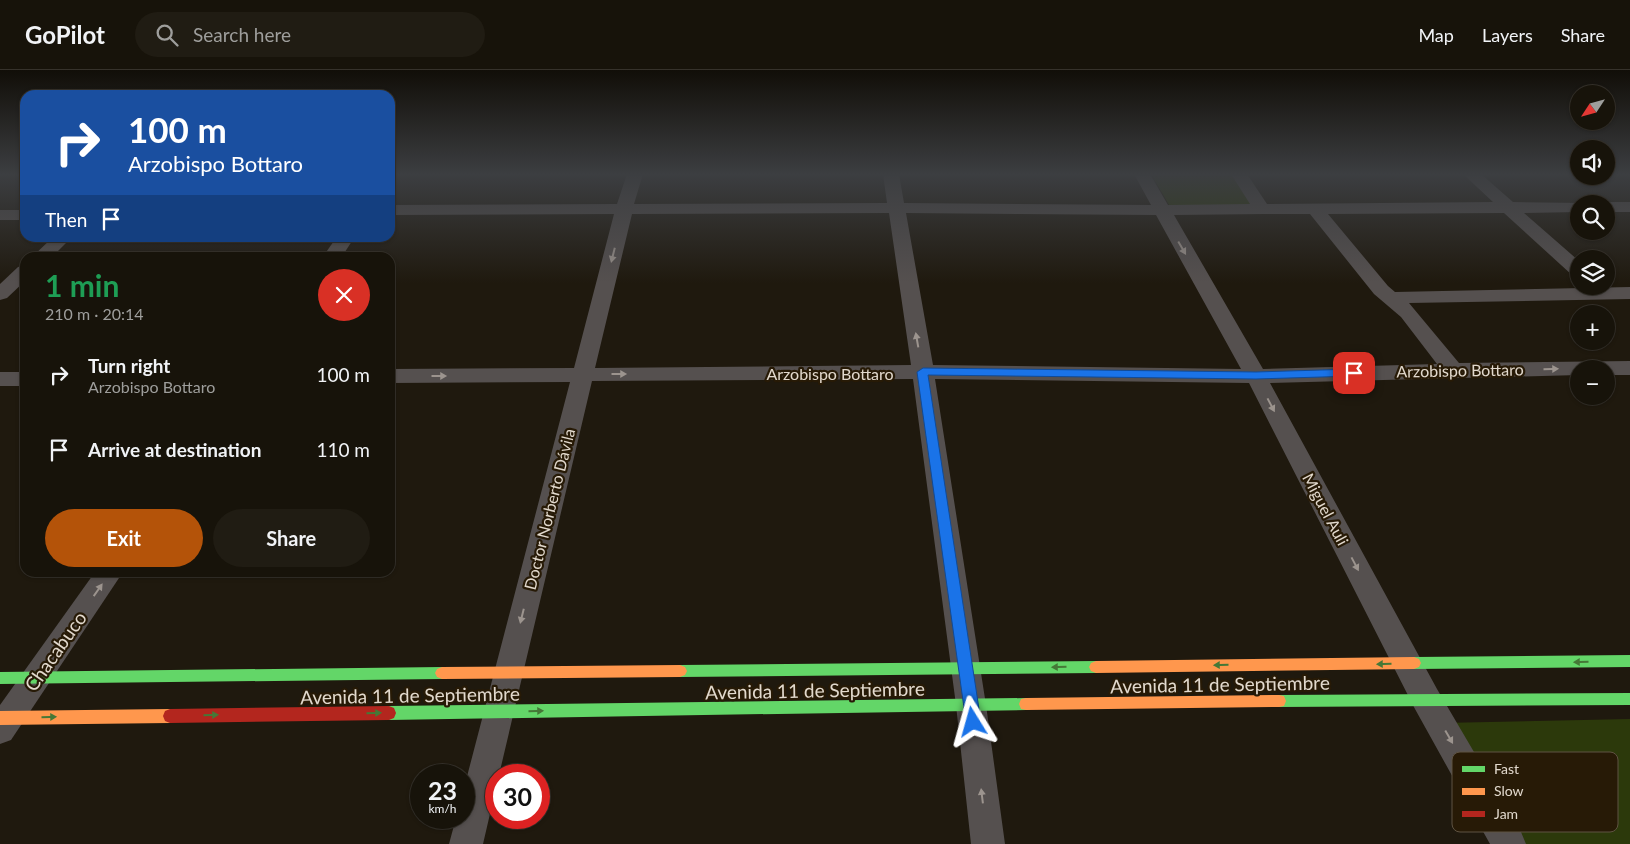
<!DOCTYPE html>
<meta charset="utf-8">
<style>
:root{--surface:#17130a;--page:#201c13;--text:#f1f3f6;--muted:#9e9e9c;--line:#36322b;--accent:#b45309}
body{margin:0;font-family:Lato,sans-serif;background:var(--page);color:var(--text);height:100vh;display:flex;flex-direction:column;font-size:19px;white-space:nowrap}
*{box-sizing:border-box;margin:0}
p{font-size:16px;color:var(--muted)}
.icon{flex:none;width:28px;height:28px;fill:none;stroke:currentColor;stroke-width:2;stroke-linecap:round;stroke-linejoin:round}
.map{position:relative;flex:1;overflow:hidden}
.side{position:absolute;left:20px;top:182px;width:375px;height:325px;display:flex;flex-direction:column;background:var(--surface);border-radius:15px;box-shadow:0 1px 4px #0004,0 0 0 1px var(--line)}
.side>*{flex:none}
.top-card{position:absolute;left:20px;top:20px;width:375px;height:152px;border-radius:15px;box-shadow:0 1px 4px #0004,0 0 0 1px var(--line);background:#1a4fa0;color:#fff;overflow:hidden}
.needle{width:32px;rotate:234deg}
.fabs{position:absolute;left:1570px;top:15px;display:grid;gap:10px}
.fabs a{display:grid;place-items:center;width:45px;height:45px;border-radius:50%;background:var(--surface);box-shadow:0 1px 4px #0004,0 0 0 1px var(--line);font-size:25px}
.speed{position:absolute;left:410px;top:694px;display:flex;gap:10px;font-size:25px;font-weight:700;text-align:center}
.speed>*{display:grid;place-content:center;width:65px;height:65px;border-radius:50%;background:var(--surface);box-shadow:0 1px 4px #0004,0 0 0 1px var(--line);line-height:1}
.speed small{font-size:12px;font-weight:400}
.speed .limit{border:8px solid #d22;background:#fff;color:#111}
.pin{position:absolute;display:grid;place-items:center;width:42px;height:42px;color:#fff;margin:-21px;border-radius:10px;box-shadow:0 2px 8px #0006}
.me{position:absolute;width:55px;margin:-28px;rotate:352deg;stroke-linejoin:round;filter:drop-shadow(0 0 4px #0008)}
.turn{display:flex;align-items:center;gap:18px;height:105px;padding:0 25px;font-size:22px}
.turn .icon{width:65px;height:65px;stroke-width:2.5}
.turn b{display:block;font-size:35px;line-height:42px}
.then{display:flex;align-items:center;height:48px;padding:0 25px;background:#0003;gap:10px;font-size:19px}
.round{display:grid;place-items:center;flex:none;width:52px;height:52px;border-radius:26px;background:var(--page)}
.headline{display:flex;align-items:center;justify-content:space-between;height:85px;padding:0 25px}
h1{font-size:30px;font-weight:700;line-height:38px;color:#1e9e55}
.primary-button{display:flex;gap:10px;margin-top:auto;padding:10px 25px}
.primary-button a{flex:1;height:58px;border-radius:30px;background:var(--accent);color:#fff;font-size:20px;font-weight:700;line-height:58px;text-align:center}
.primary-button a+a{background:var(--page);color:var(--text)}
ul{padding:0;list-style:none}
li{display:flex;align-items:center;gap:15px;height:75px;padding:0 25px}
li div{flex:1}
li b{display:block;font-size:19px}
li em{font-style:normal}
header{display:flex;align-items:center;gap:30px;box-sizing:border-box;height:70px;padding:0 25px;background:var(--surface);border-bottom:1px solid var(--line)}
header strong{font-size:24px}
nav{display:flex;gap:28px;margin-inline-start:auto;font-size:18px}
.search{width:350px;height:45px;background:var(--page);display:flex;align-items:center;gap:12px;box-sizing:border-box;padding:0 18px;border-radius:28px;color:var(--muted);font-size:19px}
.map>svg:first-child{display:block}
</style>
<header>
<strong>GoPilot</strong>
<div class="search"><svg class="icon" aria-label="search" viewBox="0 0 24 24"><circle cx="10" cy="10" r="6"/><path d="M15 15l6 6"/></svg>Search here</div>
<nav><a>Map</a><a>Layers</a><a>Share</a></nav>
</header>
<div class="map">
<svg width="1630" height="774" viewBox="0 0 1630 774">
<rect width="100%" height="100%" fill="#1f190e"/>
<g fill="#2c390b">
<path d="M1151,104H1234L1256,136L1172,140Z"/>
<path d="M1630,649V774H1518L1441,653Z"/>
</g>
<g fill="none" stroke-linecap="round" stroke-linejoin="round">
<g fill="#55504f" fill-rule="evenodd">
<path d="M627,104H643L634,134L887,133L883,104H899L904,133L1151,135L1134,104H1150L1168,135L1250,134L1231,104H1247L1267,134L1493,132L1463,104H1481L1513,132L1585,133L1579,134V142L1524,143L1579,191V207L1572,205L1504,143L1328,144L1388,216L1395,222L1630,217V229L1409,233L1459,293L1630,291V305H1606V299H1579V305L1270,313L1437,619L1521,762L1526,774H1490L1415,639L1249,313L935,309L986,635L1005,774H971L956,635L913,309L592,311L499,705H496V718L483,774H449L456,748H464V718L570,312L390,313V299L574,298L614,144L390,145V135L617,134ZM889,143L911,295L595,298L632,144ZM906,143L1156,145L1241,299L933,295ZM1265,144H1310L1374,224L1401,247L1437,294L1263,299L1174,145Z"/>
<path d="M1606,132H1630V142H1606V134H1600Z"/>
<rect x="0" y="140" width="25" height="10"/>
<path d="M52,168H71L51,188H31Z"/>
<path d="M336,168H354L341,188H322Z"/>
<path d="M25,195V211L7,228L0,230V214L18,197Z"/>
<rect x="0" y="302" width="25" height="14"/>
<path d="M95,502H123L11,670L0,674V635Z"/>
</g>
<g fill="#63d668" fill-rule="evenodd">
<path d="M1630,585V597L1414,599L1409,597L1407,593L1409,589L1414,587Z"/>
<path d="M1096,591L1101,593L1103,597L1101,601L1096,603L680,607L675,605L673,601L675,597L680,595Z"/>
<path d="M442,597L447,599L449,603L447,607L442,609L0,614V602Z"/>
<path d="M1630,623V635L1279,637L1274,636L1272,631L1274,626L1279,625Z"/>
<path d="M1026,628L1031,629L1033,634L1031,639L1026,640L389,650L384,648L382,643L384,638L389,636Z"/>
</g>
<g fill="#ff974d" fill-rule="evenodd">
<path d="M1414,587L1419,589L1421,593L1419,597L1414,599L1096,603L1091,601L1089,597L1091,593L1096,591Z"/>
<path d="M680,595L685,597L687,601L685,605L680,607L442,609L437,607L435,603L437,599L442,597Z"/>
<path d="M1279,625L1284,626L1286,631L1284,636L1279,637L1026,640L1021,639L1019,634L1021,629L1026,628Z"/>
<path d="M170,639L175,641L177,646L175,651L170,653L0,655V641Z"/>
</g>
<path fill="#b3261e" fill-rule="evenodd" d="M389,636L394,638L396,643L394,648L389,650L170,653L165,651L163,646L165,641L170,639Z"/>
</g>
<defs><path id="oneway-solid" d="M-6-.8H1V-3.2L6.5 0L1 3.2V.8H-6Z" transform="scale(1.25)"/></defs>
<g fill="#9c948e">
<use href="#oneway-solid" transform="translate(1182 178) rotate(60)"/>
<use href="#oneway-solid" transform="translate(613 185) rotate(104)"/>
<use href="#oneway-solid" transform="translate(917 270) rotate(-100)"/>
<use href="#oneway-solid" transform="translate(1551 299) rotate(-1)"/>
<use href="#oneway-solid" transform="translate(619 304)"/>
<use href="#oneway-solid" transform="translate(439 306)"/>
<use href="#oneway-solid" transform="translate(1271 335) rotate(62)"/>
<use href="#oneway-solid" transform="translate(1355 494) rotate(62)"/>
<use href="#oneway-solid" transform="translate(98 520) rotate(-55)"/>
<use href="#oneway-solid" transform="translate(522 546) rotate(104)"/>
<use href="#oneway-solid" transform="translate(1449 667) rotate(60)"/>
<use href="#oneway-solid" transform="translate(982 726) rotate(-97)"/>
</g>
<g fill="#457837">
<use href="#oneway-solid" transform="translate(1581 592) rotate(179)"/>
<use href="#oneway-solid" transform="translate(1384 594) rotate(179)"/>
<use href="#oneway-solid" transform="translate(1221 595) rotate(179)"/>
<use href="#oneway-solid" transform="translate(1059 597) rotate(179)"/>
<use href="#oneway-solid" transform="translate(536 641) rotate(-1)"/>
<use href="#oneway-solid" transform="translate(374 643) rotate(-1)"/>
<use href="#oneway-solid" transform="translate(211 645) rotate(-1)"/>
<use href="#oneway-solid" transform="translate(49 647) rotate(-1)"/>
</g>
<linearGradient id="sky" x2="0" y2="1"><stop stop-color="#110e08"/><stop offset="0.49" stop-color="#3c3e41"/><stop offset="1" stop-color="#3c3e41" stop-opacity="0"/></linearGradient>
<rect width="1630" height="213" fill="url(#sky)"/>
<path fill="#1a73e8" stroke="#114b97" d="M923,298L1256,302L1354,299L1360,303L1354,306L1256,309L928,305L981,652L978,657L973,659L968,657L966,652L917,302Z"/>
<g text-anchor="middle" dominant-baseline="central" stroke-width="4.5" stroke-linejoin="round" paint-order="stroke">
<g font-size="16" fill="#e2d9cd" stroke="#271a06">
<text transform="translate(1460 300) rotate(-1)">Arzobispo Bottaro</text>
<text x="830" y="303">Arzobispo Bottaro</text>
<text transform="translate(549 439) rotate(-76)">Doctor Norberto Dávila</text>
<text transform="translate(1326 439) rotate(62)">Miguel Auli</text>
</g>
<g font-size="19" fill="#e2d9cd" stroke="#271a06">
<text transform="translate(55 581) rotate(-55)">Chacabuco</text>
<text transform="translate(1220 614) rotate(-1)">Avenida 11 de Septiembre</text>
<text transform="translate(815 620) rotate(-1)">Avenida 11 de Septiembre</text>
<text transform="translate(410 625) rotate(-1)">Avenida 11 de Septiembre</text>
</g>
</g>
<rect x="1452" y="682" width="166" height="80" rx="8" fill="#271a06" stroke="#5f5342" stroke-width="1"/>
<rect x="1462" y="696" width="23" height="6" fill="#63d668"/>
<rect x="1462" y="718" width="23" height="7" fill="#ff974d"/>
<rect x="1462" y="741" width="23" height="6" fill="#b3261e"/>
<g font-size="14" fill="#e2d9cd">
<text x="1494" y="704">Fast</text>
<text x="1494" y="726">Slow</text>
<text x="1494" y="749">Jam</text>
</g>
</svg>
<div class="fabs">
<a><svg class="needle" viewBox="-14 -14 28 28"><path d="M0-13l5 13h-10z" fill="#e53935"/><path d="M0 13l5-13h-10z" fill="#9e9e9c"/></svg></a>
<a><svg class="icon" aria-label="sound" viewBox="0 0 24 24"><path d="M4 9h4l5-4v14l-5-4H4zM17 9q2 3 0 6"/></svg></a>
<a><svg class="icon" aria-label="search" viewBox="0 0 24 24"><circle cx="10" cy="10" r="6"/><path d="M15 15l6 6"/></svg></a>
<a><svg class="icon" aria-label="layers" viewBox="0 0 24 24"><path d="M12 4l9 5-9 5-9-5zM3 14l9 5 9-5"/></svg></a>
<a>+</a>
<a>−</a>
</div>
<div class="speed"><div>23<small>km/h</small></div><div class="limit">30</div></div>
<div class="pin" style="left:1354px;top:303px;background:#d93025"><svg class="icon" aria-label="arrive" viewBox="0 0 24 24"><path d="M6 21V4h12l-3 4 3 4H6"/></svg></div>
<svg class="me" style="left:973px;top:652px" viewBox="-20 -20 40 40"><path d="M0-17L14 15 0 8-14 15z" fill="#1a73e8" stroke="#fff" stroke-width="4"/></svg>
<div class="top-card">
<div class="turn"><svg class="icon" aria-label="right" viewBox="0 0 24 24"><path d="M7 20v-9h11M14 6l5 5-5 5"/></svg><div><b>100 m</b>Arzobispo Bottaro</div></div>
<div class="then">Then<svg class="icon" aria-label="arrive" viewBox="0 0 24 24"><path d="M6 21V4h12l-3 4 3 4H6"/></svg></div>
</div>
<section class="side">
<div class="headline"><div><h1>1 min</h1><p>210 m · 20:14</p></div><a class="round" style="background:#d93025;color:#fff"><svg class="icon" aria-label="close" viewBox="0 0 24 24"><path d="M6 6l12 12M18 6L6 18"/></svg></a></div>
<ul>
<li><svg class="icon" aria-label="right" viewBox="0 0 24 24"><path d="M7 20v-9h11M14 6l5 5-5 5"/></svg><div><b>Turn right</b><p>Arzobispo Bottaro</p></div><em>100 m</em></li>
<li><svg class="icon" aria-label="arrive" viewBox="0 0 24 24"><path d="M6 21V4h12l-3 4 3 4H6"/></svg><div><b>Arrive at destination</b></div><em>110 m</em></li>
</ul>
<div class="primary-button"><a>Exit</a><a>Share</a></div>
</section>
</div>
